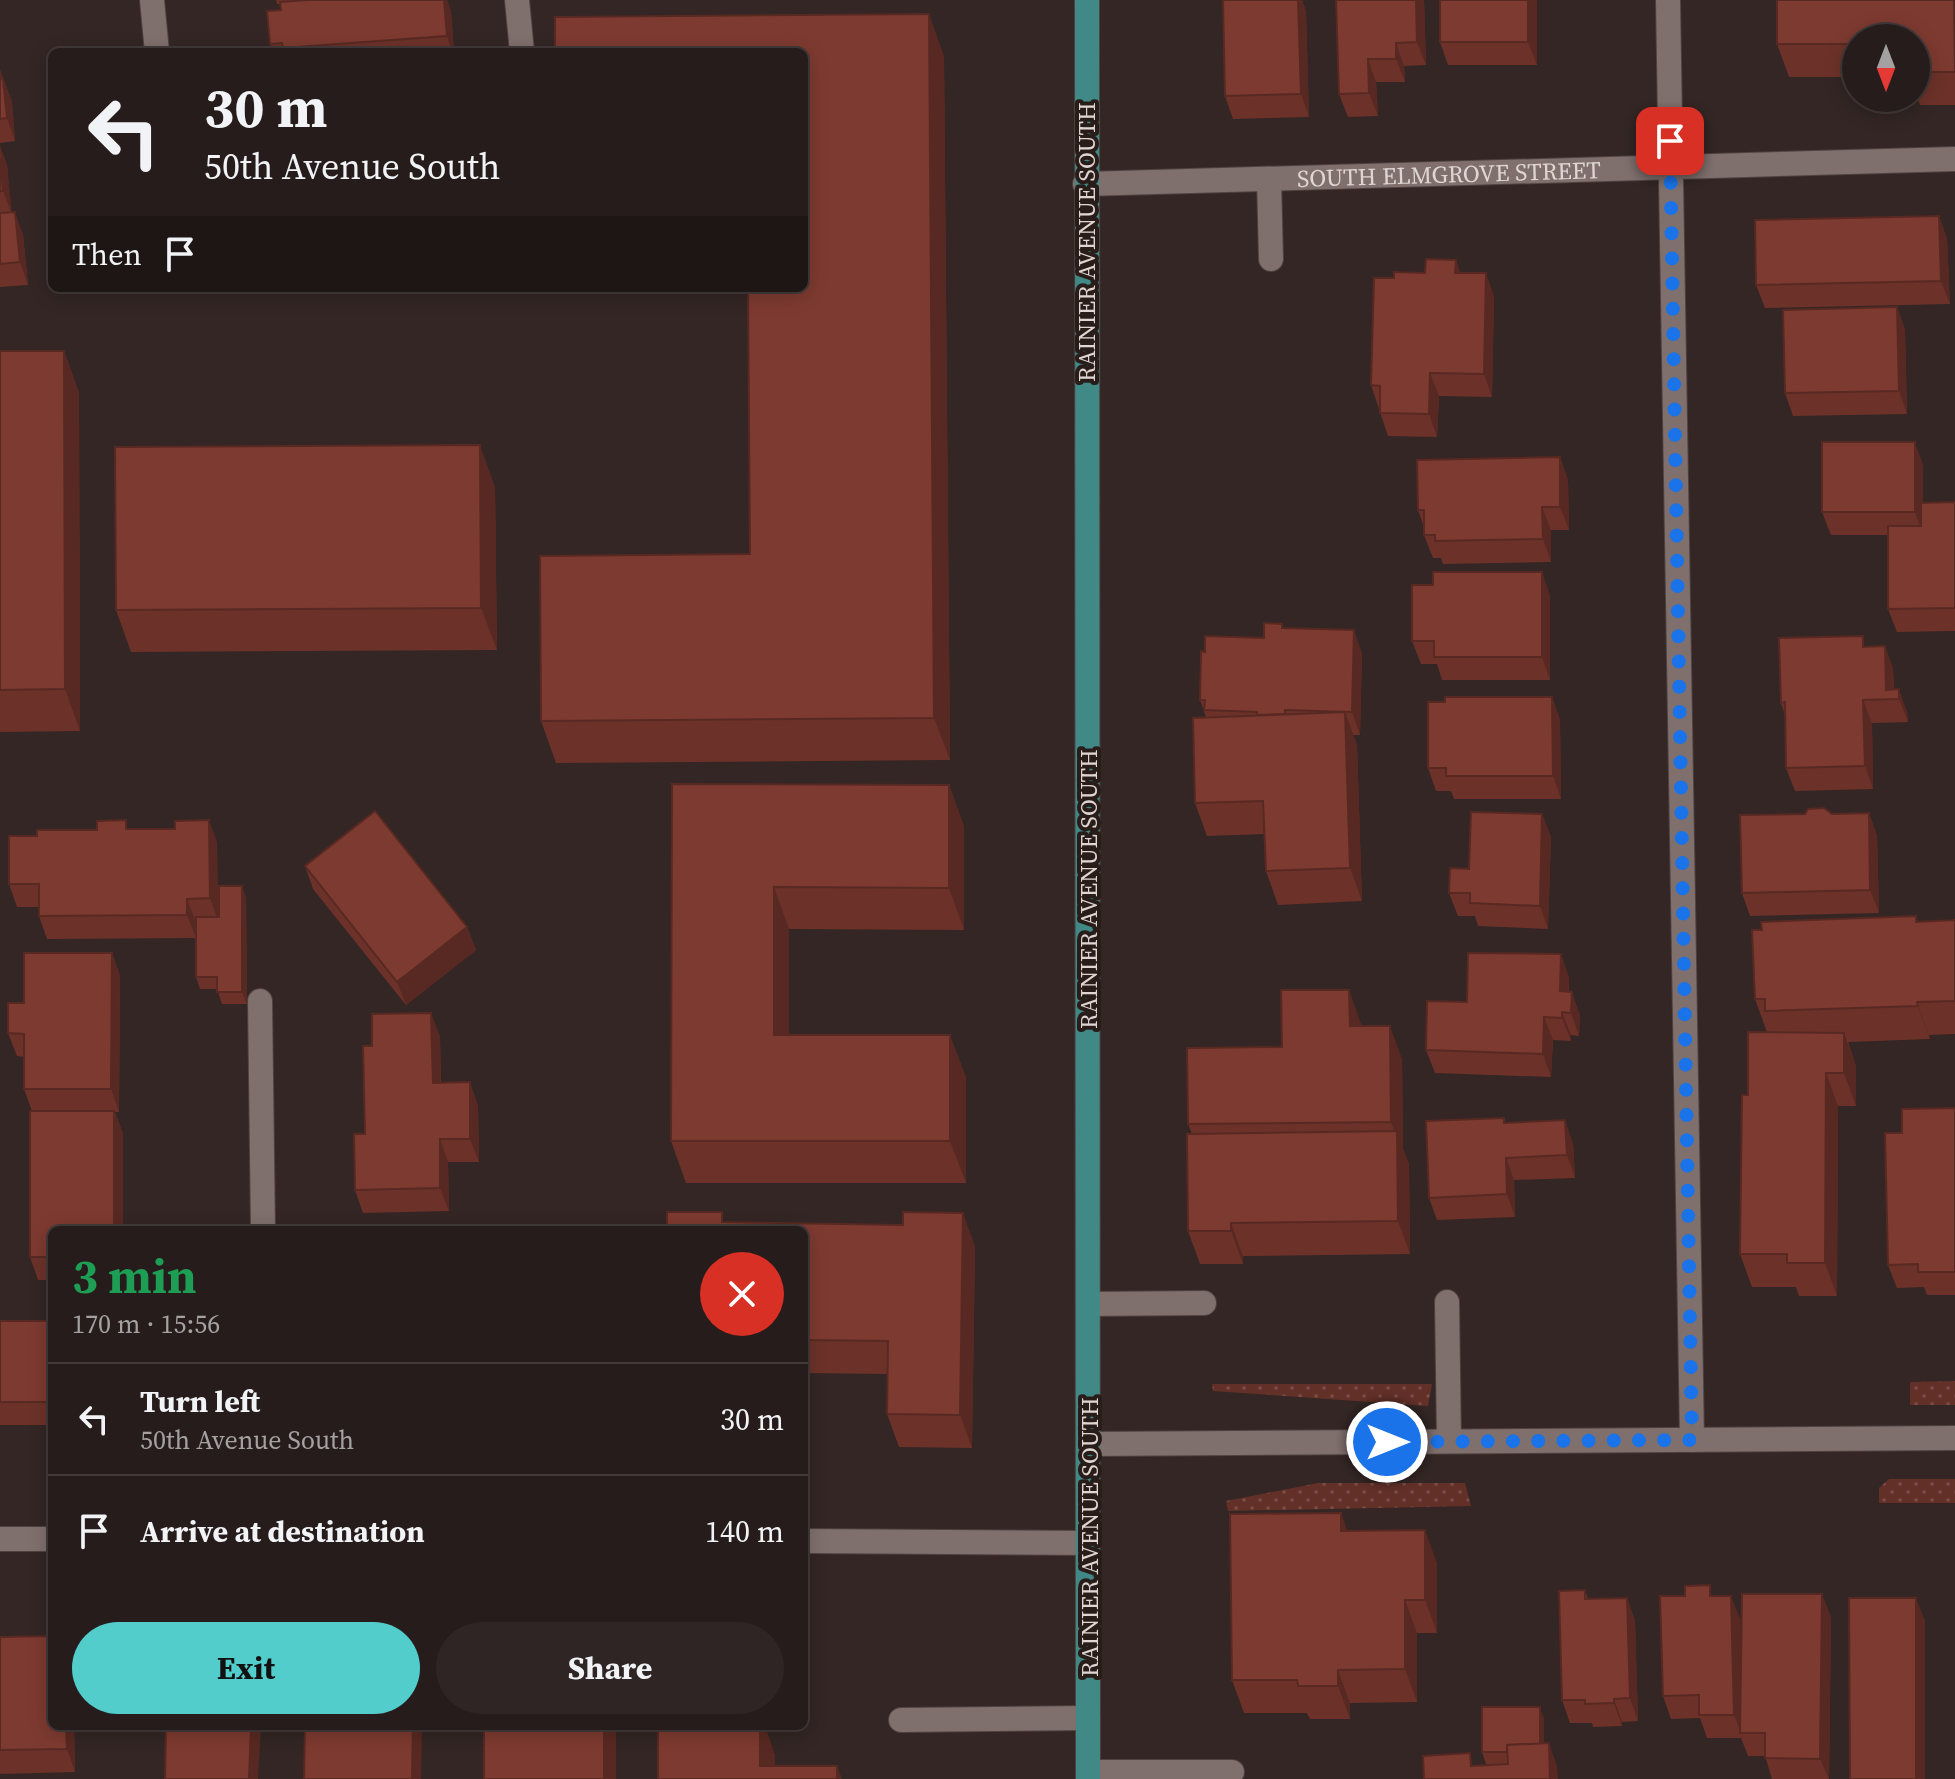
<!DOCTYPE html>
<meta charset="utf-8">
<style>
:root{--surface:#261c1b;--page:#2e2524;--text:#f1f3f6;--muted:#a4a1a3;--line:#423a3a;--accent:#52cdcc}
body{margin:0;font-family:"Source Serif 4",serif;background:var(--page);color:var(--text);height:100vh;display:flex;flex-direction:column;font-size:30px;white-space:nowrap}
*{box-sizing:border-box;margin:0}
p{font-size:26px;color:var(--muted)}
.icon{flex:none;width:44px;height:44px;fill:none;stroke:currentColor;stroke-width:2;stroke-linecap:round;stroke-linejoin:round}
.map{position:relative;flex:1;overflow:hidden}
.panel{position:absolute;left:48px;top:1226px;width:760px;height:504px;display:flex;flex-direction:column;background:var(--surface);border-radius:12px;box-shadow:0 4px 20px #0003,0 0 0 2px var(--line)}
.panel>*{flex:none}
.hud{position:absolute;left:48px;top:48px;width:760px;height:244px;border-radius:12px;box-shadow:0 4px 20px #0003,0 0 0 2px var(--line);background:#261c1b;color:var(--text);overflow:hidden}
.needle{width:52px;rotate:180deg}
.fabs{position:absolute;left:1842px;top:24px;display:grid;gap:16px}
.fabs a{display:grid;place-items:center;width:88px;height:88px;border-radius:50%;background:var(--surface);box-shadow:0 4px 20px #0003,0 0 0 2px var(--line);font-size:40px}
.pin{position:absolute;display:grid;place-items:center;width:68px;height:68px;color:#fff;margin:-34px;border-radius:16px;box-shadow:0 4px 12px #0006}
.me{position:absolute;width:88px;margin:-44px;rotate:90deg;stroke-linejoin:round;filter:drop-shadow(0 0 6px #0008)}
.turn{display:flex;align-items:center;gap:28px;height:168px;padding:0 24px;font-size:36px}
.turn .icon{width:104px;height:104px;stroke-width:2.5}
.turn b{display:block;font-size:56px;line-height:68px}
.then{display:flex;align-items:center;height:76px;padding:0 24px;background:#0003;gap:16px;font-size:30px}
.round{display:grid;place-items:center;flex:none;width:84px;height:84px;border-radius:42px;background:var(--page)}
.overview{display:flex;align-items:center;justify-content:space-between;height:136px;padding:0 24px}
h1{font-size:48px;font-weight:700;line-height:60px;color:#1e9e55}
.button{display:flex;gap:16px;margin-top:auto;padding:16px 24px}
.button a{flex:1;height:92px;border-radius:48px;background:var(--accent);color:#111;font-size:32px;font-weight:700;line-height:92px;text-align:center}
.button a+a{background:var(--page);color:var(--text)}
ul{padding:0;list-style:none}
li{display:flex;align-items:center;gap:24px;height:112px;padding:0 24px;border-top:2px solid var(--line)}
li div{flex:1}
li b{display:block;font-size:30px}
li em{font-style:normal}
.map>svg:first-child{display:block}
</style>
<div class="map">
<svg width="1955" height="1779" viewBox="0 0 1955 1779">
<defs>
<pattern id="grass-dots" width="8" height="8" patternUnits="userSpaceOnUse" patternTransform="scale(2)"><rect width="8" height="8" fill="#633028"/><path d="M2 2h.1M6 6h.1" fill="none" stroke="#794d46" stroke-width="1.8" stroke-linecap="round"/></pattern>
</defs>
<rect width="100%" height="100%" fill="#332624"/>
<g fill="url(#grass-dots)">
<path d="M1955,1381V1405H1910V1382Z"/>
<path d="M1212,1384H1432L1428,1406L1213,1391Z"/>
<path d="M1889,1479H1955V1503H1879V1488Z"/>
<path d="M1318,1483H1465L1471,1506L1228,1511L1226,1501Z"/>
</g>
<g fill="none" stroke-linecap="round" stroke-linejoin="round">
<g stroke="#4e4341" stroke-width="26">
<g id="minor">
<path d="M152,0L157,52"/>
<path d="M517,0L522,52"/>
<path d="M1668,0L1692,1440"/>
<path d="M1269,179L1271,259"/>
<path id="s1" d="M1085,184L1955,159"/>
<path d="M260,1001L263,1230"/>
<path d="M1447,1302L1449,1441"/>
<path d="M1089,1304L1204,1303"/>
<path d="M1089,1444L1955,1438"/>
<path d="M0,1539H52"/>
<path d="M804,1541L1088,1543"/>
<path d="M901,1720L1088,1718"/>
<path d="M1088,1772H1232"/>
</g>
</g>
<g stroke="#4e4341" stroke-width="26">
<path id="major" d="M1087,0L1088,1779"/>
</g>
<use href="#minor" stroke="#7f6f6d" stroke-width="24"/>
<use href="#major" stroke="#418987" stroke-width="24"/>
</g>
<g fill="#6c3229">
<path d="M276,0H447L451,12L454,52H273L270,44L281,10L280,4H277Z"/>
<path d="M1223,0H1302L1306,12L1309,117L1233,119L1225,96Z"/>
<path d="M1336,0H1424L1426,65L1404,66L1405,82H1376L1378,116L1348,117L1339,94Z"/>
<path d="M1537,0V65H1448L1440,42Z"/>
<path d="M1955,0V105H1920L1917,97H1916V38H1856V77H1789L1777,44Z"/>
<path d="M944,56L950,760L556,763L541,721L750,554Z"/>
<path d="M0,70L12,102L15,141L0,143Z"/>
<path d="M0,146L7,165L11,212L23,235L28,285L0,287Z"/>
<path d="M1939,216L1947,239L1950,304L1765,308L1756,285Z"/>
<path d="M1456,260L1460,273L1494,296L1492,397L1439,396L1437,437L1388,436L1371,385L1394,278L1425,273Z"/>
<path d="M333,288H381L335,292Z"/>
<path d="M1897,307L1905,330L1907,414L1793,416L1785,393Z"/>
<path d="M0,351H64L79,393L80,731L0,732Z"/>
<path d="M1560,457L1568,480L1569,530H1551V562L1443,564L1441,558H1433L1424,535V527L1418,510Z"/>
<path d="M1923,465V503L1955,502V631L1897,632L1888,609V535H1831L1822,512Z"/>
<path d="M495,487L497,650L131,652L116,610Z"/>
<path d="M1550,595V680H1442L1437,664H1421L1412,641Z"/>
<path d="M1283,628L1362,653L1360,735H1353L1357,745L1362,901L1278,905L1266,871L1264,834L1207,836L1195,803L1206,717L1200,700L1205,652L1264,638Z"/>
<path d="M1867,646H1885L1893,669L1894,689L1907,712L1908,722L1872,723L1873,789L1795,791L1786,768L1785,715L1781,703Z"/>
<path d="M1552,697L1560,720L1561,799H1454L1451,791H1436L1428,768L1445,702Z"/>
<path d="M672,784L949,785L964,827V930L789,929V1035L966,1077V1183H686L671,1141Z"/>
<path d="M1869,813L1877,836L1879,913L1750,916L1742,893L1805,814Z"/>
<path d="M1542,814L1551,837L1548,929L1478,926L1475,916H1458L1449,893L1469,869Z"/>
<path d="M209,820L217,843L218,917L246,897L247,1004H222L217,989H200L196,977V938L47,939L39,916V907H17L9,884L37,836L97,830L175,829Z"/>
<path d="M305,866L467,927L476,950L406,1005L313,889Z"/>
<path d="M1916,916L1918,922L1955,920V1034L1929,1035L1930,1039L1848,1042L1856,1066V1106H1838L1837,1296H1799L1796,1287H1752L1740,1254L1748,1095L1767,1032L1755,999L1762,930Z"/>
<path d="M112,953L120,976L119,1112H115L123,1134V1230H52V1280H38L30,1257L32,1111L24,1089V1057L17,1056L8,1033L24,1003Z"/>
<path d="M1569,977V992L1580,1015L1579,1036L1571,1035V1041L1553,1040L1551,1077L1435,1073L1426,1050L1467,1002Z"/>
<path d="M1349,990L1361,1026L1402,1059L1403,1149L1409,1164L1410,1254L1243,1256V1264H1200L1188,1231L1192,1134L1188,1124Z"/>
<path d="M440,1036L441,1082L478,1105L479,1162H448L449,1211L363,1213L355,1190L365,1134L372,1046Z"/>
<path d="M1955,1108V1295H1927L1924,1287L1897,1288L1888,1265L1902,1133Z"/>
<path d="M1506,1123L1573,1143L1575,1178L1514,1180L1515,1217L1437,1220L1429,1198Z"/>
<path d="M725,1222L975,1246L972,1448L899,1447L887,1414V1374L804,1373V1230Z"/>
<rect x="0" y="1321" width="52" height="104"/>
<path d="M1347,1531L1437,1563V1633H1417V1702L1350,1703V1719H1310L1307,1713H1244L1232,1680Z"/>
<path d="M1585,1590L1588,1599L1627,1598L1635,1621L1638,1721L1622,1722V1726L1593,1727L1592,1723H1570L1562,1700Z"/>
<path d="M1714,1596L1740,1619L1741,1663L1831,1617L1829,1779H1772L1765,1756H1748L1741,1738H1707L1700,1718L1671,1719L1663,1696Z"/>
<path d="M0,1637L52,1726H74L75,1772L0,1774Z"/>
<path d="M1544,1719V1744L1557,1766L1424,1779L1475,1766L1508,1764H1486L1482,1752Z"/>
</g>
<g fill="#582922">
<path d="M444,0H447L451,12L454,52H452L447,36Z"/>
<path d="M1298,0H1302L1306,12L1309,117L1301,94Z"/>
<path d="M1416,0H1424L1426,65L1417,42Z"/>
<path d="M1528,0H1537V65L1528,42Z"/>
<path d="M1954,0H1955V31L1954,27Z"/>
<path d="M929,14L944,56L950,760L934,718Z"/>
<path d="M1396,43L1404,66L1405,82L1396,59Z"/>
<path d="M1368,59L1376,82L1378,116L1369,93Z"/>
<path d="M0,70L12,102L15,141L7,118L0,85Z"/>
<path d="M0,146L7,165L12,214L3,191Z"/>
<path d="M15,212L23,235L28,285L20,262Z"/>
<path d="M1939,216L1947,239L1950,304L1941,281Z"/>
<path d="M1456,260L1464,283L1455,273Z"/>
<path d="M1486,273L1494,296L1492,397L1484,374Z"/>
<path d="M1897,307L1905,330L1907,414L1899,391Z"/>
<path d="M64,351L79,393L80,731L65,689Z"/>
<path d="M1430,373L1439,396L1437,437L1429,414Z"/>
<path d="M1915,442L1923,465V535L1915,512Z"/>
<path d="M480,445L495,487L497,650L481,608Z"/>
<path d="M1560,457L1568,480L1569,530L1560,507Z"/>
<path d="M1542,507L1551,530V562L1543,539Z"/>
<path d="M1542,572L1550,595V680L1542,657Z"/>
<path d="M1354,630L1362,653L1360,735L1352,712Z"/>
<path d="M1885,646L1893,669L1894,699L1886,690Z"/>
<path d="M1899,689L1907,712L1908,722L1899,699Z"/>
<path d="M1552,697L1560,720L1561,799L1553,776Z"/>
<path d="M1863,700L1872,723L1873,789L1865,766Z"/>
<path d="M1345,712L1357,745L1362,901L1350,868Z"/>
<path d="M949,785L964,827V930L949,888Z"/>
<path d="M1869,813L1877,836L1879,913L1870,890Z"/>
<path d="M1542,814L1551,837L1548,929L1540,906Z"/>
<path d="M209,820L217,843L218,921L210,898Z"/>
<path d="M242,886L246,897L247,1004L242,992Z"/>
<path d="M774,887L789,929V1077L774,1035Z"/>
<path d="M187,899L196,922V938L187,915Z"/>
<path d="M467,927L476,950L406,1005L397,982Z"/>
<path d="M112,953L120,976L119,1112L111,1089Z"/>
<path d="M1561,954L1569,977L1568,1014L1560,991Z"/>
<path d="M1349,990L1361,1024L1362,1059L1350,1026Z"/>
<path d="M1572,992L1580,1015L1579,1036L1571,1013Z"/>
<path d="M1917,1002L1929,1035L1930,1039L1918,1006Z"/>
<path d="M1562,1012L1571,1035V1041L1562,1018Z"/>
<path d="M431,1013L440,1036L441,1106L433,1083Z"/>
<path d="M1544,1017L1553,1040L1551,1077L1543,1054Z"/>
<path d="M1390,1026L1402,1059L1403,1149L1409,1164L1410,1254L1398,1221L1397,1137L1391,1122Z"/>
<path d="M1844,1033L1856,1066V1106L1844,1073Z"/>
<path d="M950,1035L966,1077V1183L950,1141Z"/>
<path d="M1826,1073L1838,1106L1837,1296L1825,1263Z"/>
<path d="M470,1082L478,1105L479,1162L470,1139Z"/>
<path d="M114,1111L123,1134V1230H114Z"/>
<path d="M1565,1120L1573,1143L1575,1178L1567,1155Z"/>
<path d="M440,1139L448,1162L449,1211L440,1188Z"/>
<path d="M1506,1158L1514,1180L1515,1217L1507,1194Z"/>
<path d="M963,1213L975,1246L972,1448L960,1415Z"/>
<path d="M1231,1223L1243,1256V1264L1231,1231Z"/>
<path d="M1341,1513L1353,1546L1341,1531Z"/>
<path d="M1425,1530L1437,1563V1633L1425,1600Z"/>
<path d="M1822,1594L1831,1617L1829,1779L1820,1759Z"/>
<path d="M1731,1596L1740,1619L1742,1733H1741L1734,1715Z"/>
<path d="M1627,1598L1635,1621L1638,1721L1630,1698Z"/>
<path d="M1916,1598L1925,1621V1779H1916Z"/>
<path d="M1405,1600L1417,1633V1702L1405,1669Z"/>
<path d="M1338,1670L1350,1703V1719L1338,1686Z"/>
<path d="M1614,1699L1622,1722V1726L1614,1703Z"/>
<path d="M1540,1707L1544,1719V1763L1540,1751Z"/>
<path d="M66,1726H74L75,1772L67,1749Z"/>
<path d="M251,1726H261L258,1779H249Z"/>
<path d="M413,1726H422L421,1779H412Z"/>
<rect x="604" y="1726" width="12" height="53"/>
<path d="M760,1726H765L775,1755V1779L760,1766Z"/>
<path d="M1549,1743L1557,1766L1558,1779H1550Z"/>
<path d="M837,1766L842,1779H837Z"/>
</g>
<g fill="#7d3a30" stroke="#582922" stroke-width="2">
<path d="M308,0H444L447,36L283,48L282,43L270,44L267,11L281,10L280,2Z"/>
<path d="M1223,0H1298L1301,94L1225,96Z"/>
<path d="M1336,0H1416L1417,42L1396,43V59H1368L1369,93L1339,94Z"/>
<rect x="1440" y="0" width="88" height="42"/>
<path d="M1777,0H1954L1955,72H1916V38H1856V44H1777Z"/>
<path d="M929,14L934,718L541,721L540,556L750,554L748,288H804V52H555V17Z"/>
<path d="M0,79H3L7,118L0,119Z"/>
<path d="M0,158L3,191H0Z"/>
<path d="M15,212L20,262L0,264V213Z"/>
<path d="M1939,216L1941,281L1756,285L1755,220Z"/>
<path d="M1426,259L1456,260L1455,273H1486L1484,374L1430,373L1429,414L1380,413V386L1371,385L1374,278H1394V272L1425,273Z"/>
<path d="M1897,307L1899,391L1785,393L1783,310Z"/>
<path d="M0,351H64L65,689L0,690Z"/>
<rect x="1822" y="442" width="93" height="70"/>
<path d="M480,445L481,608L116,610L115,447Z"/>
<path d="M1560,457V507H1542L1543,539L1435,541V535H1424V510H1418L1417,460Z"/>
<path d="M1955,502V608L1888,609V526H1921V503Z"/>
<path d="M1433,572H1542V657H1434V641H1412V585H1433Z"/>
<path d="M1264,623L1282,624V628L1354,630L1352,712L1285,710V714L1257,715V712L1204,710L1205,700H1200L1201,651L1205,652V636L1264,638Z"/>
<path d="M1863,636V647L1885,646L1886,690L1899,689V699L1863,700L1865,766L1786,768L1785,702L1781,703L1779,638Z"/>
<path d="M1445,697H1552L1553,776H1446V768H1428V702H1445Z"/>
<path d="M1345,712L1350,868L1266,871L1263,801L1195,803L1193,718Z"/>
<path d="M672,784L949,785V888L774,887V1035H950V1141H671Z"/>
<path d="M1824,808L1832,814L1869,813L1870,890L1742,893L1740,815L1805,814L1808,809Z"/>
<path d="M375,811L467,927L397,982L305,866Z"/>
<path d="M1471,812L1542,814L1540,906L1470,903V893H1449L1450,868L1469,869Z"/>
<path d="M126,820V829H175V821L209,820L210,898L187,899V915L39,916V884H9V836H37V830H97V821Z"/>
<path d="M219,886H242V992H217V977H196V917H219Z"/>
<path d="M1916,916V922L1955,920V1001L1917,1002L1918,1006L1765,1011V999H1755L1752,930H1762L1761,922Z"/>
<path d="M24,953H112L111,1089H24V1034L8,1033V1003H24Z"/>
<path d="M1468,953L1561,954L1560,991L1572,992L1571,1013L1562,1012V1018L1544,1017L1543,1054L1426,1050L1427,1001L1467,1002Z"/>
<path d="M1281,990H1349L1350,1026H1390L1391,1122L1188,1124L1187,1048L1282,1047Z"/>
<path d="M431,1013L433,1083L470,1082V1139H440V1188L355,1190L354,1134H365L363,1046H372V1014Z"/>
<path d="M1748,1032L1844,1033V1073H1826L1825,1263H1787V1254H1740L1742,1095H1748Z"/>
<path d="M1955,1108V1272H1918V1264L1888,1265L1885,1133H1902V1109Z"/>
<path d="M30,1111H114V1230H52V1257H30Z"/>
<path d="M1504,1118V1123L1565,1120L1567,1155L1506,1158L1507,1194L1429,1198L1426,1121Z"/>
<path d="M1397,1131L1398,1221L1231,1223V1231H1188L1187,1134Z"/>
<path d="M667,1212H722V1222L903,1225V1212L963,1213L960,1415L887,1414L888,1341L804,1340V1230H667Z"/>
<rect x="0" y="1321" width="52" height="81"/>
<path d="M1341,1513V1531L1425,1530V1600H1405V1669L1338,1670V1686H1298L1297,1680H1232L1230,1514Z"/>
<path d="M1710,1585V1596H1731L1734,1715H1699V1695L1663,1696L1660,1596H1685V1586Z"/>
<path d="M1585,1590V1599L1627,1598L1630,1698L1614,1699V1703L1585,1704V1700H1562L1559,1591Z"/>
<path d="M1742,1594H1822L1820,1759L1765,1758V1733H1740Z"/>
<path d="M1849,1598H1916V1779H1850Z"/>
<path d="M52,1636V1726H66L67,1749L0,1750V1637Z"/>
<path d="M1482,1707H1540V1744L1507,1745V1752H1482Z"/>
<path d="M166,1726H251L249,1779H165Z"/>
<path d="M305,1726H413L412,1779H304Z"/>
<rect x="484" y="1726" width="120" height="53"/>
<path d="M658,1726H760V1766H837V1779H658Z"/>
<path d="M1549,1743L1550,1779H1424L1423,1756L1470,1753L1471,1766L1508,1764L1507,1745Z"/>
</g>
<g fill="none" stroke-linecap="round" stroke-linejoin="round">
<path stroke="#1a73e8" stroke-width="14" stroke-dasharray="0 25.2" d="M1387,1442L1692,1440L1670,141"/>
</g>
<g text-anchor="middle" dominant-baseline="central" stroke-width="8" stroke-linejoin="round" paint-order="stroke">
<g font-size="24" fill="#dfd6d4" stroke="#291d1a">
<text stroke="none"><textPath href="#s1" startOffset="364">SOUTH ELMGROVE STREET</textPath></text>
<text transform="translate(1086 242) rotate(-90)">RAINIER AVENUE SOUTH</text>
<text transform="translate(1088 889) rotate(-90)">RAINIER AVENUE SOUTH</text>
<text transform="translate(1089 1537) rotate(-90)">RAINIER AVENUE SOUTH</text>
</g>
</g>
</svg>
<div class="fabs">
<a><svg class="needle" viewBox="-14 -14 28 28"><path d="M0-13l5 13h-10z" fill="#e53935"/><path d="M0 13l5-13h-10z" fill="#a4a1a3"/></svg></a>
</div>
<div class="pin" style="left:1670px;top:141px;background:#d93025"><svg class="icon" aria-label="arrive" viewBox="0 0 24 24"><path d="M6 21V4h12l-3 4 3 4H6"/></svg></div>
<svg class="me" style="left:1387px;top:1442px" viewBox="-20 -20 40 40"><circle r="17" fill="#1a73e8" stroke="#fff" stroke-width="3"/><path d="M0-11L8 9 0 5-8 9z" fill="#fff"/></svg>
<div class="hud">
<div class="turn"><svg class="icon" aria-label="left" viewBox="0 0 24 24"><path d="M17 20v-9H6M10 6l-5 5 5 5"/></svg><div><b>30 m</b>50th Avenue South</div></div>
<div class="then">Then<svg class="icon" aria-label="arrive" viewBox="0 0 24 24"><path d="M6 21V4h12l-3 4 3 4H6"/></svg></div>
</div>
<section class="panel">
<div class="overview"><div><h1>3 min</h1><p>170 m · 15:56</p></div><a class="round" style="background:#d93025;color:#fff"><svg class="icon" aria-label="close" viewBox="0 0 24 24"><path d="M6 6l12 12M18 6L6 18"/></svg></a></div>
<ul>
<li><svg class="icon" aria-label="left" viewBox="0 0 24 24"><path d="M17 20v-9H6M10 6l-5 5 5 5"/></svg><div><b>Turn left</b><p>50th Avenue South</p></div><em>30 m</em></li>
<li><svg class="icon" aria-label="arrive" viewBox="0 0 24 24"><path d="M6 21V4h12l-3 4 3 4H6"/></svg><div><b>Arrive at destination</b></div><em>140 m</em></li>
</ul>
<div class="button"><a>Exit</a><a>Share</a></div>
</section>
</div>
